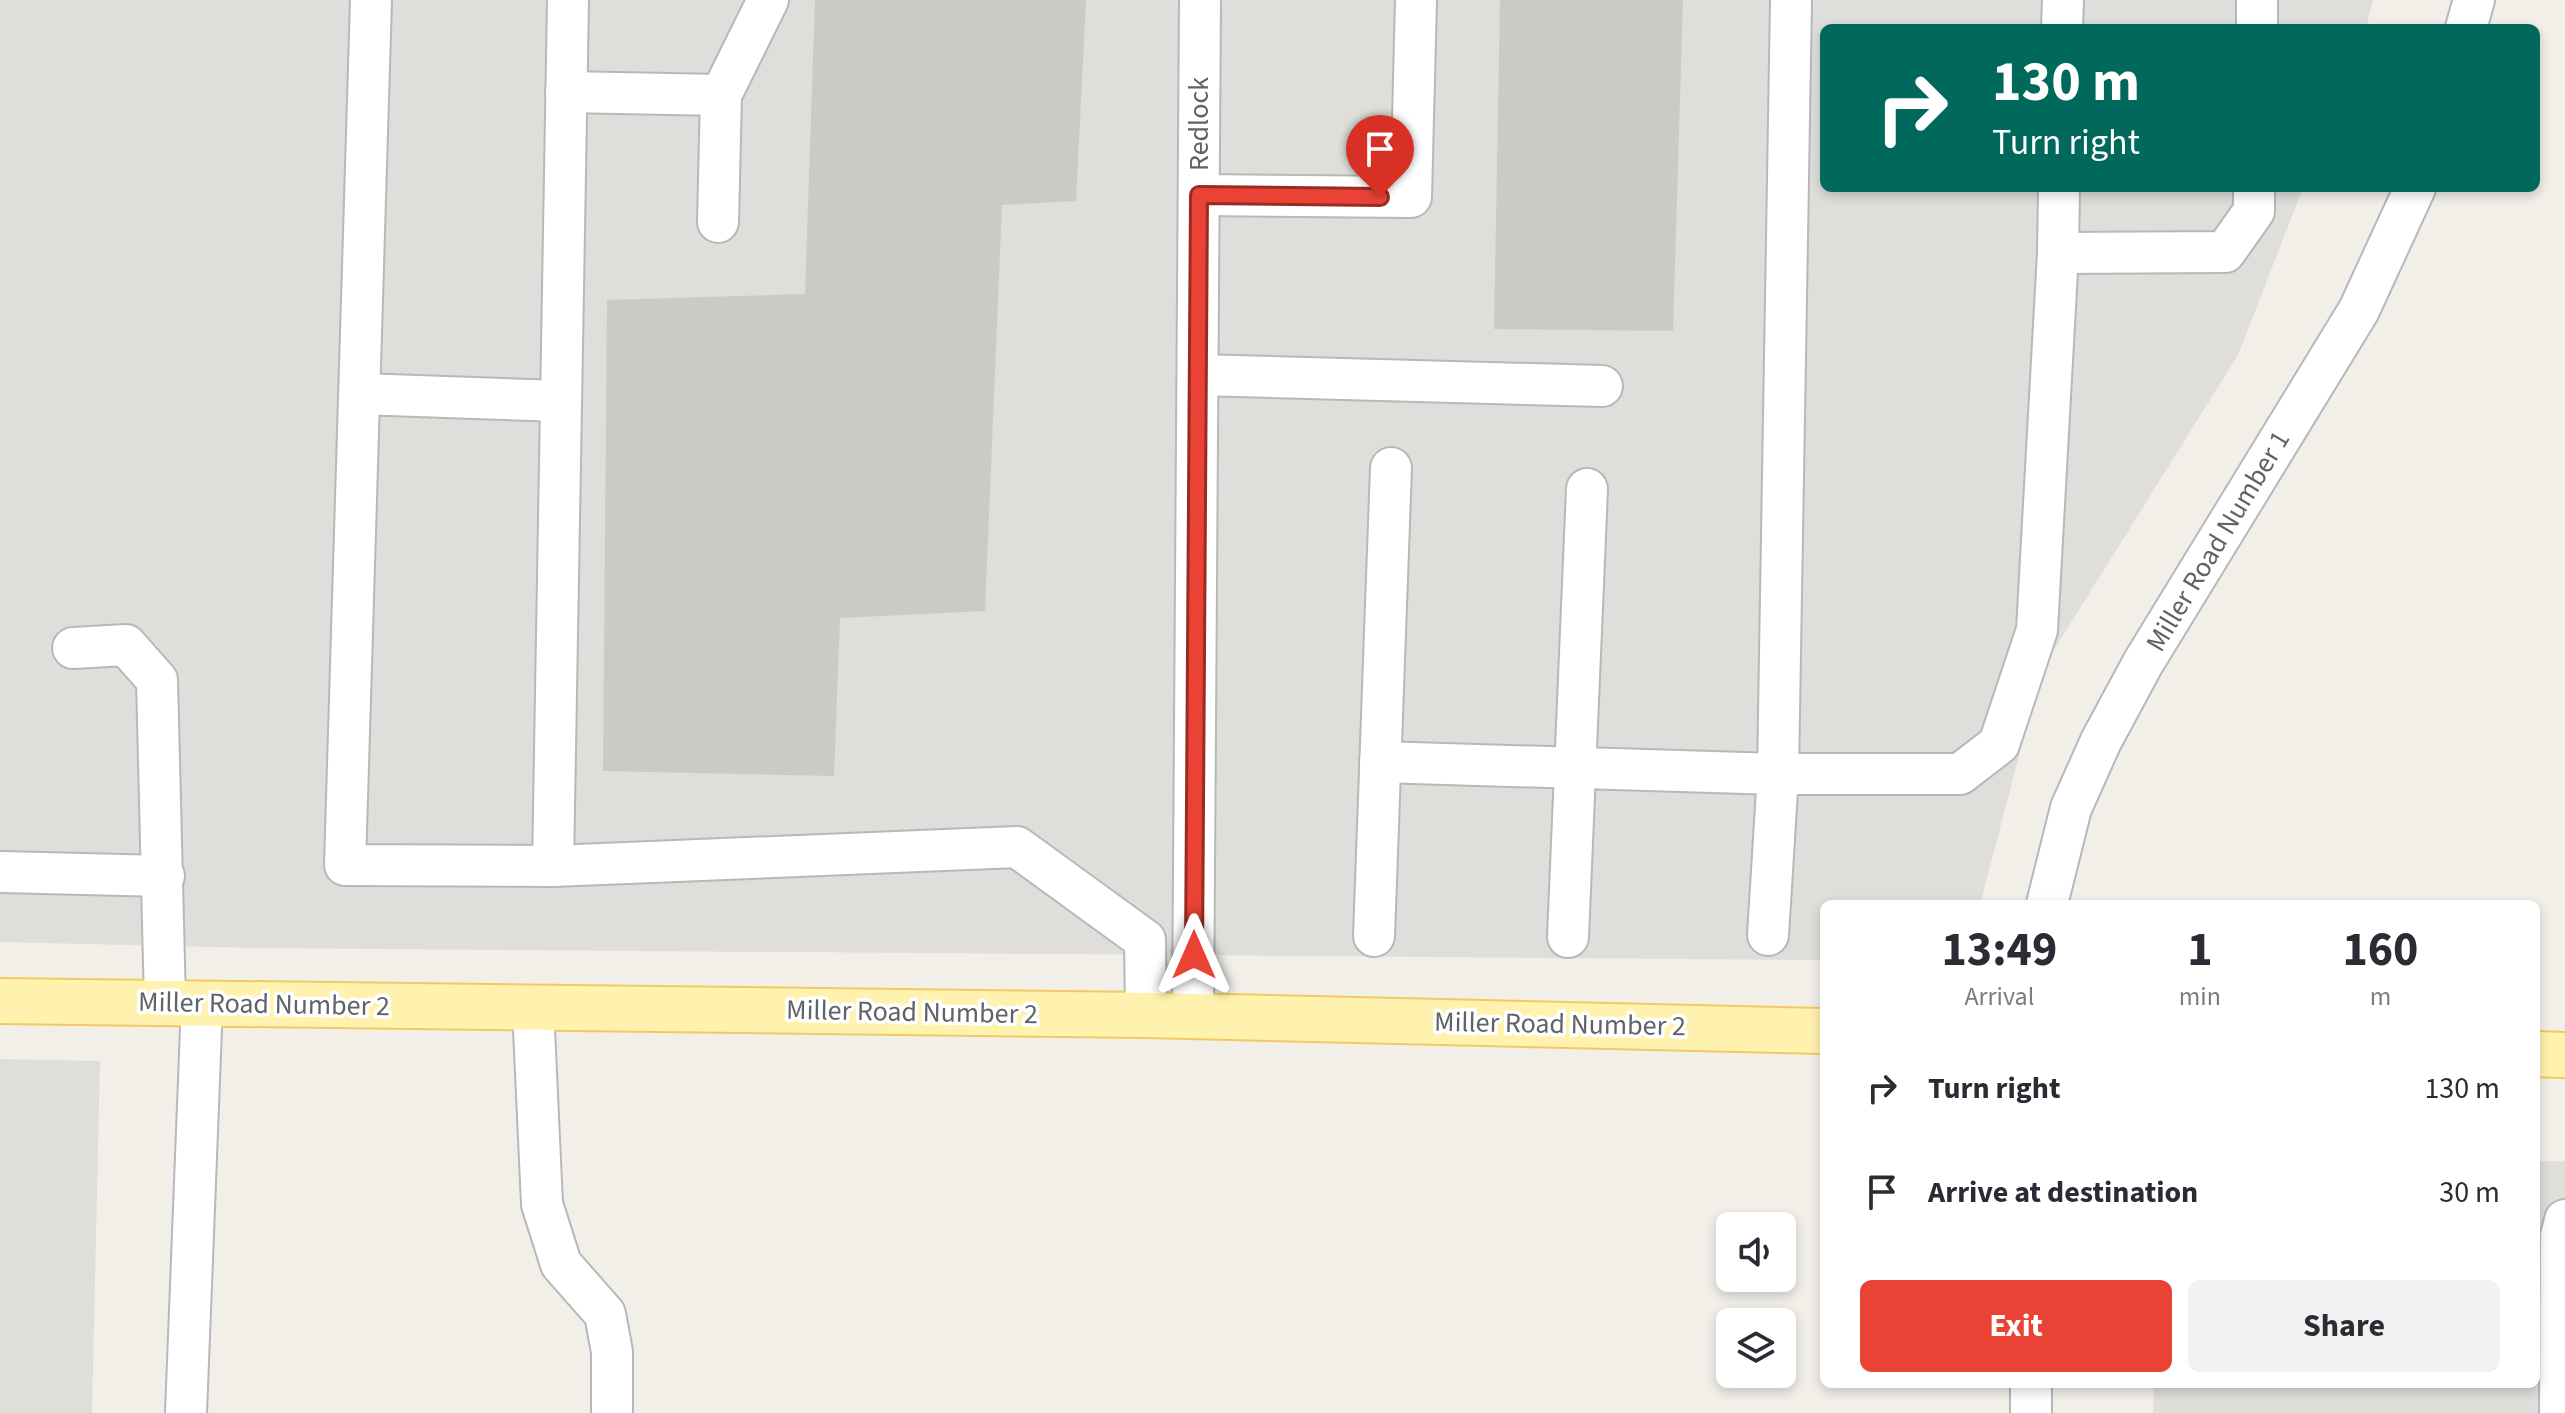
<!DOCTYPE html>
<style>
:root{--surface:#fff;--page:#f2f2f3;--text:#2b2b33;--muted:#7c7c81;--accent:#ea4335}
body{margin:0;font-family:"Source Sans 3",sans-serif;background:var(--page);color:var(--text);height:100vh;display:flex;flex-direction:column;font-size:30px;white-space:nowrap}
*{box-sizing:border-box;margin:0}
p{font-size:26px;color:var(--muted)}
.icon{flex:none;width:44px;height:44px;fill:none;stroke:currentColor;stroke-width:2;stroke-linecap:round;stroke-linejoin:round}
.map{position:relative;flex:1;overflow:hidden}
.panel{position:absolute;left:1820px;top:900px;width:720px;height:488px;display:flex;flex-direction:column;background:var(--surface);border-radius:12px;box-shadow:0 4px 12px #0003}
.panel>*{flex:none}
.banner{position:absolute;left:1820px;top:24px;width:720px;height:168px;border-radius:12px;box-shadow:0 4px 12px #0003;background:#00695c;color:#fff;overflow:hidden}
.tools{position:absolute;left:1716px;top:1212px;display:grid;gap:16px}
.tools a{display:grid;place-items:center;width:80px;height:80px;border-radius:12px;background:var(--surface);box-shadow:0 4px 12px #0003;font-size:40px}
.pin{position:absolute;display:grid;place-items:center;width:68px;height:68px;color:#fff;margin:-82px -34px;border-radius:50% 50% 50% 0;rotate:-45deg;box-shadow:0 0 8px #0007}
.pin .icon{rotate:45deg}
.me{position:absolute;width:88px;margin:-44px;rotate:0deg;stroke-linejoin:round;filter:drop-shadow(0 0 6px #0008)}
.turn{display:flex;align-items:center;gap:28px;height:168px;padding:0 40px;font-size:36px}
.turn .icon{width:104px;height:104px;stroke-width:2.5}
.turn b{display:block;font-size:56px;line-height:68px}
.eta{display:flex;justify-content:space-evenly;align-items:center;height:136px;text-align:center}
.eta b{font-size:48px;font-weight:700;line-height:56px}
.button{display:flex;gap:16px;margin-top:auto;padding:16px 40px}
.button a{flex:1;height:92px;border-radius:12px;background:var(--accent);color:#fff;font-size:32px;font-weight:700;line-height:92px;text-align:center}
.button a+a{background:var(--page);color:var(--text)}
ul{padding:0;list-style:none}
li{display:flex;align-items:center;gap:24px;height:104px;padding:0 40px}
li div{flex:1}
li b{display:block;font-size:30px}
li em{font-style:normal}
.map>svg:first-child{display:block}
</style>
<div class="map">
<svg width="2565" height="1413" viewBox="0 0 2565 1413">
<rect width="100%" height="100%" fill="#f1efe8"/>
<g fill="#e0deda">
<path d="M0,0H2373L2366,28H1824V188H2303L2238,355L2042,669L1980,904H1824V960L258,948L0,942Z"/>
<path d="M0,1059L100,1061L92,1413H0Z"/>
<path d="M2536,1161H2565V1413H2153L2154,1384H2536Z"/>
</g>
<g fill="#cccac5">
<path d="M815,0H1086L1076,201L1002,205L985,611L840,618L834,776L603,771L607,300L805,294Z"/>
<path d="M1500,0H1683L1673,331L1494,329Z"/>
</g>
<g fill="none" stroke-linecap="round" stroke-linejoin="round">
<g stroke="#b5b8bc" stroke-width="44">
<g id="minor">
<path d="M371,0L345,865L553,866L1017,847L1145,940L1146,1015"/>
<path d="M1791,0L1778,774H1960L1999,744L2037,630L2058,253"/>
<path d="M2062,28L2063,0"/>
<path d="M2257,28V0"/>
<path d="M2466,28L2474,0"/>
<path d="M566,92L721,95"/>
<path d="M2059,188L2058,253L2225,252L2254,211V188"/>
<path d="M1199,195L1411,197L1416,0"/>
<path d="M718,222L721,95L768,0"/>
<path d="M1198,375L1602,386"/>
<path d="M360,394L561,401"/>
<path d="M73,648L126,645L157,680L165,1003"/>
<path d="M1380,762L1778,774L1768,935"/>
<path d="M553,866L568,0"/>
<path d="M0,872L164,876"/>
<path d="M2047,904L2071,808L2101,741L2143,663L2359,310L2415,188"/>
<path d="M1374,936L1391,468"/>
<path d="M1568,937L1587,489"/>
<path d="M533,1007L542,1204L561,1264L605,1314L612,1352V1413"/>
<path d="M1193,1016L1200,0"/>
<path d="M186,1413L202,1003"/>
<path d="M2031,1413V1384"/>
<path d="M2560,1413L2561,1236L2565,1220"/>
</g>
</g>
<g stroke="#f2c960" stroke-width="48">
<g id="major">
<path d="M0,1001L1146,1015L1824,1031"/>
<path d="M2536,1054L2565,1055"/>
</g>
</g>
<use href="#minor" stroke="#fff" stroke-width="40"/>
<use href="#major" stroke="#fff2af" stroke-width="44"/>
</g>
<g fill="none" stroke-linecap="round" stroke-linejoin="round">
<g stroke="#982c22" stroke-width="20">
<path id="route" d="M1194,955L1199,195L1380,197"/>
</g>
<use href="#route" stroke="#ea4335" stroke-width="14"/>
</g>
<g text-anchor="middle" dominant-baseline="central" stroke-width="7" stroke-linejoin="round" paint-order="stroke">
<g font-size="28" fill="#5f6368" stroke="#fff">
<text transform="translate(1199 124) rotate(-90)">Redlock</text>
<text transform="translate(2218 541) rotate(-59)">Miller Road Number 1</text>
<text transform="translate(264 1004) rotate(1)">Miller Road Number 2</text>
<text transform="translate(912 1012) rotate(1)">Miller Road Number 2</text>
<text transform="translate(1560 1024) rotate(1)">Miller Road Number 2</text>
</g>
</g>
</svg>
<div class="tools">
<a><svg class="icon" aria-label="sound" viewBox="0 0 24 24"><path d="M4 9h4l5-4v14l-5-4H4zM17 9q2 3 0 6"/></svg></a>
<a><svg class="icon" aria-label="layers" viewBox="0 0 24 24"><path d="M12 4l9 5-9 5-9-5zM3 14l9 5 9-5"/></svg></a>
</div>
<div class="pin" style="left:1380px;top:197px;background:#d93025"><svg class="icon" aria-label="arrive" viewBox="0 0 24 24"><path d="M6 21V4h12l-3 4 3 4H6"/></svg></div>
<svg class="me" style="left:1194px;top:955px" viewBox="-20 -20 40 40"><path d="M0-17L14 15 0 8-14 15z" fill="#ea4335" stroke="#fff" stroke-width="4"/></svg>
<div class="banner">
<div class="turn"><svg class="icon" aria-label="right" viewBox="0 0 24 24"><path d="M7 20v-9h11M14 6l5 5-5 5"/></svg><div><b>130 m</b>Turn right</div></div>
</div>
<section class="panel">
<div class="eta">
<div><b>13:49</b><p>Arrival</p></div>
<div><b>1</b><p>min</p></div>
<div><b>160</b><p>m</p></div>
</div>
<ul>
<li><svg class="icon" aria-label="right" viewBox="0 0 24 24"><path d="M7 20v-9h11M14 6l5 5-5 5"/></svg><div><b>Turn right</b></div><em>130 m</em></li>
<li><svg class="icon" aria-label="arrive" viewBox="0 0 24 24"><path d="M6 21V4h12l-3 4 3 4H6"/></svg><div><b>Arrive at destination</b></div><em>30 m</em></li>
</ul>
<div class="button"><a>Exit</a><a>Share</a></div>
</section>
</div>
